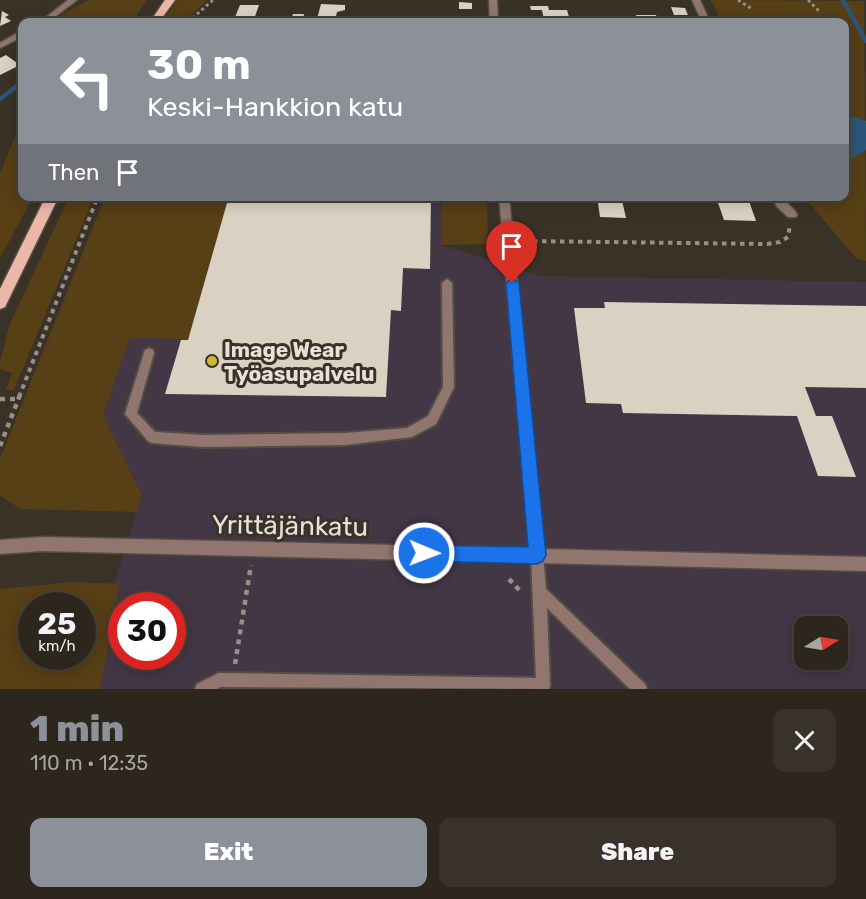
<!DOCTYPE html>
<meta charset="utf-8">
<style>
:root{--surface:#2c261d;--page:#38322a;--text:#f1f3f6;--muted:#a6a5a4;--line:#48433b;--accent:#8c9099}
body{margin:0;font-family:Rubik,sans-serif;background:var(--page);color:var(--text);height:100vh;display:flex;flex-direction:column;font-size:22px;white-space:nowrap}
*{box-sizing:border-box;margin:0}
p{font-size:20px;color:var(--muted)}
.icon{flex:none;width:33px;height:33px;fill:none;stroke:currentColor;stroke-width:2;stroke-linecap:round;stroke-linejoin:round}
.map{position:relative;height:689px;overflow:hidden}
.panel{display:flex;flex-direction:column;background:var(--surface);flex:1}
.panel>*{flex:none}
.guide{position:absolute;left:18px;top:18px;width:831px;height:183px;border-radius:12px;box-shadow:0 3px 15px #0003,0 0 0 2px var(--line);background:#8c9099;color:#fff;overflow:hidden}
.needle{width:39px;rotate:79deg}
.buttons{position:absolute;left:794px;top:616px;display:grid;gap:12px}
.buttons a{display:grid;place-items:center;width:54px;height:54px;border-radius:12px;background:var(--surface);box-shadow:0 3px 15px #0003,0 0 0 2px var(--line);font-size:30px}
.speed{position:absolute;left:18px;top:592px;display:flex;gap:12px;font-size:30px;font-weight:700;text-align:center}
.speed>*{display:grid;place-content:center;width:78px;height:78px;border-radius:50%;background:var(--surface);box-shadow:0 3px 15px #0003,0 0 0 2px var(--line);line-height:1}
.speed small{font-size:15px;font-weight:400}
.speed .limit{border:9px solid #d22;background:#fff;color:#111}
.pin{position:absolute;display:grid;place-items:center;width:51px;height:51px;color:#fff;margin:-62px -26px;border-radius:50% 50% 50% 0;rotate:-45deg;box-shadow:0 0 6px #0007}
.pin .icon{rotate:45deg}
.me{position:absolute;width:66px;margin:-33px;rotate:91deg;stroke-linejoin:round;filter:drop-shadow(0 0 4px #0008)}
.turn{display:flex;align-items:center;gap:21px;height:126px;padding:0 30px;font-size:27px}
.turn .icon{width:78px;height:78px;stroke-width:2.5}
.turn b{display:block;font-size:42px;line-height:51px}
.then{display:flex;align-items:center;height:57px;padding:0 30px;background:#0003;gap:12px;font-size:22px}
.round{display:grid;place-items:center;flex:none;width:63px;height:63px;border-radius:12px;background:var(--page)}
.head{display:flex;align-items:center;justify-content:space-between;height:102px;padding:0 30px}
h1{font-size:36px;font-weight:800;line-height:45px;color:var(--accent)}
.primary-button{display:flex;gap:12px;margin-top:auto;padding:12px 30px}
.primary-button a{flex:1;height:69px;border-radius:12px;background:var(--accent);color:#fff;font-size:24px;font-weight:800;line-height:69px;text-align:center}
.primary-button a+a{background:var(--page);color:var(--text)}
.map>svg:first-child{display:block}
</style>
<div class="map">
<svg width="866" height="689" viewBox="0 0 866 689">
<rect width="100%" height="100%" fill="#3a3227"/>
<path fill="#433645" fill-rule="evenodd" d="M164,197H442L441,245L540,276L866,282V689H81L142,495L103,415ZM122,606H172V657H122ZM804,627H837V660H804Z"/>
<g fill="#573f16" fill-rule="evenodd">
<path d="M89,0H146L133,22H57L63,14Z"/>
<path d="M178,0H208L183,22H162Z"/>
<path d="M711,0L864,1L866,261L857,259L804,197L844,196V22H721Z"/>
<path d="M22,119V196L33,197L0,258V174Z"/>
<path d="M69,197H94L14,390H6L12,373L0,369V363L9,326Z"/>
<path d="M105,197H229L188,340L130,337L103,415L142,495L137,512L21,509L0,496V459Z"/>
<path d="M442,197H487L488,244L441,245Z"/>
<path d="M71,582L120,584L100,689H0V589ZM32,606H82V657H32Z"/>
</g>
<path fill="#2c557a" d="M845,114L866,121V150L845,162Z"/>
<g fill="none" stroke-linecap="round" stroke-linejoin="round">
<g stroke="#2c557a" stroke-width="4.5">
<path d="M843,0L866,41"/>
<path d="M0,99L22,82"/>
</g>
</g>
<g fill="#dbd1c2">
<path d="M459,2L472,3V9H459Z"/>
<path d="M321,4L345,5V10L337,12L335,20L317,19Z"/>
<path d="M240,5H259L253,22H233Z"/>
<path d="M530,6H548L549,10H567L570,20H544L542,10H531Z"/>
<path d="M671,7L685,8L688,15H674Z"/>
<path d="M2,11L9,15L5,17L11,21L0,26Z"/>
<path d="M293,14H304L303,22H272L274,16L292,17Z"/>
<path d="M636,15H656L659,22H633L632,20H638Z"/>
<path d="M454,16H468V22H448V19H455Z"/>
<path d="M6,55L20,65L0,75V58Z"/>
<path d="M229,196H431L430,269L403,268L401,311L391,310L386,397L165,394L181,340H188Z"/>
<path d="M597,196H621L626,218L600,217Z"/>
<path d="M731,197H745L746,201H749L756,221L724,220L717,200L732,201Z"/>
<path d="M604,302L866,306V388L805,387L816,416H832L856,477L818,476L797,416L623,413L621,404L586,403L574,308H605Z"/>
</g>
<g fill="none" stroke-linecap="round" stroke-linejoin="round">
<g stroke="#564e43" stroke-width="4">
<g id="lane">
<path d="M447,279L452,283L454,387L436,424L412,437L345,445L204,447L152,443L148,441L125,414L144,353L145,350L149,348L153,350L154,353L137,413L155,432L204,435L345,433L407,428L428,416L443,387L442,283Z"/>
<path d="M537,549L542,550L543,555L546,589L645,684L647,689H630L547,608L550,685L549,689L220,687L217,689H195L197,684L219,673L536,678L531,555L532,550Z"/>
</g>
</g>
<g stroke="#564e43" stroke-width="3">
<g id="street">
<path d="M68,0H77L48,22H40Z"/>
<path d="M489,0H497L498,22H490Z"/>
<path d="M692,0H700L710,22H702Z"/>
<path d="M19,32H22V37L0,48V43Z"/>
<path d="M499,196H509L544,549L866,557V571L41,551L0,554V540L41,537L529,548Z"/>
<path d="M772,196H782C786,204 793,207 797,214L796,217H788L777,207Z"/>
</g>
</g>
<g stroke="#564e43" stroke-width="3">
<g id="primary">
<path d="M165,0H175L159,22H150Z"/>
<path d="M46,196H59L5,307L0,309V289Z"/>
</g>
</g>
<g stroke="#969087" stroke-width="3" stroke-dasharray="3 3" stroke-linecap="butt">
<path d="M738,0L752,9"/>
<path d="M808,0L819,11"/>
<path d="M188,22L213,0"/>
</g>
<g stroke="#969087" stroke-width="4" stroke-dasharray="4.5 4.5" stroke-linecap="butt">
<path d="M524,241L767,244L780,242L788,237L790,225"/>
<path d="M19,397L98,196"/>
</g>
<g stroke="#969087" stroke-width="4.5" stroke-dasharray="5 5" stroke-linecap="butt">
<path d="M0,399H17"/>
<path d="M0,446L20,395"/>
<path d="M509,579L521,592"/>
<path d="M235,664L251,565"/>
</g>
<use href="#lane" fill="#90766e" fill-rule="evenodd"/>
<use href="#street" fill="#90766e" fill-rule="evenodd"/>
<use href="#primary" fill="#ecb7a7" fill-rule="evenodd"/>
</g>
<path fill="#1a73e8" stroke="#114b97" stroke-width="1.5" d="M512,278L519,283L546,555L543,561L537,564L424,561L418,559L416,553L418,547L424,545L528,547L506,283Z"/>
<circle fill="#cfb837" stroke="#3a3227" stroke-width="2" cx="212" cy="361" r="6"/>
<g text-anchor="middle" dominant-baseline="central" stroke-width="6" stroke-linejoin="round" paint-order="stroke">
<g font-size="21" font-weight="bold" fill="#e6e1d9" stroke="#3a3227" text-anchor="start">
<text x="224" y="349">Image Wear<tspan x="224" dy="24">Työasupalvelu</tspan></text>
</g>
<g font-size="26" fill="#e6e1d9" stroke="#3a3227">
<text transform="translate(290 526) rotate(1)">Yrittäjänkatu</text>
</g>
</g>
</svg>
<div class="buttons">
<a><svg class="needle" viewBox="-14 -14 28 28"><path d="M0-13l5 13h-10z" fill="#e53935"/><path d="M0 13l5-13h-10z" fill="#a6a5a4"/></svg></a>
</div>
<div class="speed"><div>25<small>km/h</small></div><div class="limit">30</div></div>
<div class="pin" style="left:512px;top:283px;background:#d93025"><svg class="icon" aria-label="arrive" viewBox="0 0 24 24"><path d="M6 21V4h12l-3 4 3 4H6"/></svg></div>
<svg class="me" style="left:424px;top:553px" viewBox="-20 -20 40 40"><circle r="17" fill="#1a73e8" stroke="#fff" stroke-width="3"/><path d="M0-11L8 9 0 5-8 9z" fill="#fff"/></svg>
<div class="guide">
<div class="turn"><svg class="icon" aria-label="left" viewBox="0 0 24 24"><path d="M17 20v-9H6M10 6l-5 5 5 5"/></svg><div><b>30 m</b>Keski-Hankkion katu</div></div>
<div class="then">Then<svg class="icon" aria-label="arrive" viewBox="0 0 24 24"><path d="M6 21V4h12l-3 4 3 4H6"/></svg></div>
</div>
</div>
<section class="panel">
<div class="head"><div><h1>1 min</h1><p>110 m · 12:35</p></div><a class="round"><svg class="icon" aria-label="close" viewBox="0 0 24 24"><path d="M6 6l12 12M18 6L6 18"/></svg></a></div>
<div class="primary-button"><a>Exit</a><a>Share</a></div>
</section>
